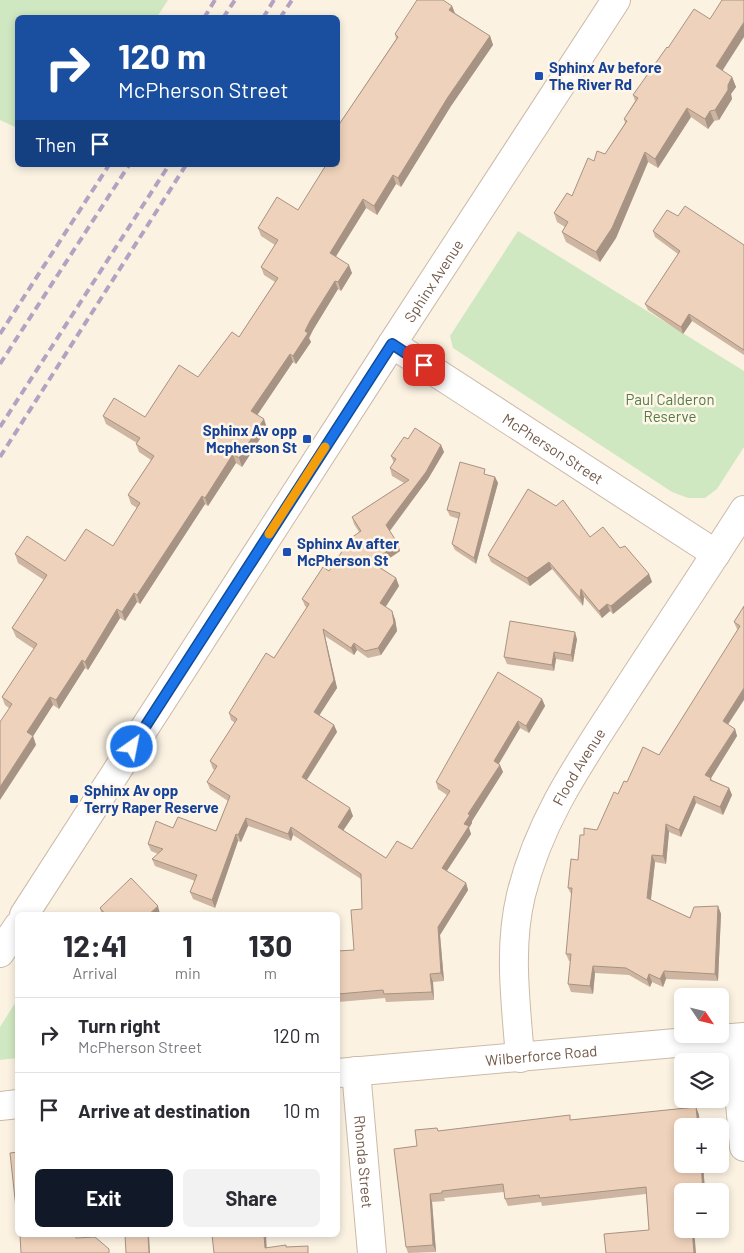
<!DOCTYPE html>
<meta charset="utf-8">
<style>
:root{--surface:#fff;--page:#f2f2f3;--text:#2b2b33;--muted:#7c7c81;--line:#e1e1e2;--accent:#111827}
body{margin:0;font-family:Barlow,sans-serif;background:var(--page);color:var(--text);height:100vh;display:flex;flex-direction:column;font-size:19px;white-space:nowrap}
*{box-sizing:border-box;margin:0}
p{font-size:16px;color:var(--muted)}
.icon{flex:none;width:28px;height:28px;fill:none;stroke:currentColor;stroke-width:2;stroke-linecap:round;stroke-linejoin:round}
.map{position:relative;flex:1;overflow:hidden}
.drawer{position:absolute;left:15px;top:912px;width:325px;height:325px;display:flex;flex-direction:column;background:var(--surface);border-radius:8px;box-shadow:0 2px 8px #0003}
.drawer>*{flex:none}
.banner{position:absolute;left:15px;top:15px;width:325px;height:152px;border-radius:8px;box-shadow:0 2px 8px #0003;background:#1a4fa0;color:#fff;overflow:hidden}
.needle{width:32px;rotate:125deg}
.controls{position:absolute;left:674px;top:988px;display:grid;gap:10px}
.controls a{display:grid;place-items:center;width:55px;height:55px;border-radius:8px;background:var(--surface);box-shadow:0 2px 8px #0003;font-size:25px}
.pin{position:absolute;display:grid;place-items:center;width:42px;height:42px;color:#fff;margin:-21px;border-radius:10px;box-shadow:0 2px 8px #0006}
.me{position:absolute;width:55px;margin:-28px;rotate:33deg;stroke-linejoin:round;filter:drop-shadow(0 0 4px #0008)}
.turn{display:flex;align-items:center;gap:18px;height:105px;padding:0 20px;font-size:22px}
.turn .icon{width:65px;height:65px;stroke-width:2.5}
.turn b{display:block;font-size:35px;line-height:42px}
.then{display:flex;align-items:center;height:48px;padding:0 20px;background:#0003;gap:10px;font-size:19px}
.eta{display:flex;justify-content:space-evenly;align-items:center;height:85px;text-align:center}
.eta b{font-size:30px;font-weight:700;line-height:35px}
.action{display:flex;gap:10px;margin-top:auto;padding:10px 20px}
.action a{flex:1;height:58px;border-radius:8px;background:var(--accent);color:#fff;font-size:20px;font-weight:700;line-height:58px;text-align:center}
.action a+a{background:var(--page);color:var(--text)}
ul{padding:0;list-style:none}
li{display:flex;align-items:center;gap:15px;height:75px;padding:0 20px;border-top:1px solid var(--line)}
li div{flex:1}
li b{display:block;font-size:19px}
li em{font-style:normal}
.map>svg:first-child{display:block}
</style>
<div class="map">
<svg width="744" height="1253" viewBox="0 0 744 1253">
<rect width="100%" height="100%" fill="#fbf2e2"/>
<g fill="#d0e8c1">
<path d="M0,0H168L157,17L18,18L17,128L0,120Z"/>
<path d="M518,231L744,371V447L717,489L705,498H688L672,492L453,348L450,336Z"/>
<path d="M17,1000V1058L0,1060V1027Z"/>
</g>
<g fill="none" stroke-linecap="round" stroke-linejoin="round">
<g stroke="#ccbaa9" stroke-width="30">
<g id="minor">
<path id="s1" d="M392,344L716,554"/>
<path d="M734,1038L744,1147"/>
<path id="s2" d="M520,1058C516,1003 508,949 521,895C540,817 583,758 626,691C665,631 705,571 744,510"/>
<path id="s3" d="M356,1071L372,1253"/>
<path id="s4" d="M338,1073L744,1037"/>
<path d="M0,1106L18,1104"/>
</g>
</g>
<g stroke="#ccbaa9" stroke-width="30">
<g id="tertiary">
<path id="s5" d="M24,915L392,344L616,0"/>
<path d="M0,953L18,926"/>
</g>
</g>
<use href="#minor" stroke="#fff" stroke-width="28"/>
<use href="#tertiary" stroke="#fff" stroke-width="28"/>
<g stroke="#b5a2c3" stroke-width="4" stroke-dasharray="8 5" stroke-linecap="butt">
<path d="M204,18L215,0"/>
<path d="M223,18L235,0"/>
<path d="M263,18L274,0"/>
<path d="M280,18L292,0"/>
<path d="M0,334L109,165"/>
<path d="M0,364L129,165"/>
<path d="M0,427L169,165"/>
<path d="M0,457L186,165"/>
</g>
</g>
<g fill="#ceb5a1">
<path d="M452,6L455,13L490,36L493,45L451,106L401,187L396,184L377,215L366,208L336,256L352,273L341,291L338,289L313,330L309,338L311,342L296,364L293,362L257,415L267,428L242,467L236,463L208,506L205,504L140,604L137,602L125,621L120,618L88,670L85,668L59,709L53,705L33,736L36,745L9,708L5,705L2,697L34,649L16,637L12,628L44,580L18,563L15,554L65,561L113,546L137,508L131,504L128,495L151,460L139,452L136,444L137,443L106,424L103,416L145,417L198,377L239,337L275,282L264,275L261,267L275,245L261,236L258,228L298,210L338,165V126L396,39L395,34Z"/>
<path d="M722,71L732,77L736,87L731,94L732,99L719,120L714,121L708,129L691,117L658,168L648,162L616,238L600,262L566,242L562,232L565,227L557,222L554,213L572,196L594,161L605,154L625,123L624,119L635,101L633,95Z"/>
<path d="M678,216L744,245V355L692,321L683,334L648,310L645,304L678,254L655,237L653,231Z"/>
<path d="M408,439L441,445L444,452L428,479L390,531L398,544L400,551L378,566L396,578L399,586L385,607L395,619L397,631L381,655L368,658L357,650L354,655L325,636L337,688L319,715L334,725L337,732L307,780L353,816L343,830L386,858L412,849L447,795L438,789L436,782L542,699L545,706L529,733L520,728L499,764L503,772L472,821V823L469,828L471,834L447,871L466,883L468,890L440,935L444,981L433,982L434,1000L386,1002L385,998L338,1002V951L354,950L362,909L361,879L293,835L291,841L248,826L241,842L238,841L215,908L193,899L190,892L195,881L155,866L152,859L158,854L151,851L148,844L173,828L216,831L228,801L210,789L207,782L215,770L213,769L210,761L235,723L231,720L229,713L274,658L307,608L305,606L302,599L329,571L359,532L354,524L352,517L404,483L392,476L390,468L394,463L391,456Z"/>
<path d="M488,475L495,477L498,483L476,564L455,550L452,544L459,519L450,516L447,510Z"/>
<path d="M590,537L620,548L649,574L652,582L613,614L610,611L602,618L584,597L583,606L552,569L530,586L491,562L488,555Z"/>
<path d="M744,606L728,725L735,729L737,736L711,778L712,780L729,788L732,795L723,815L696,803L681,837L669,832L666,864L655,862L651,900L690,918L718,906L721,914L718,981L666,979L663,987L652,982L650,987L629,975L595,973L593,994L571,992L568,984L571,961H569L566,954L572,896L568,888L578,860L584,835L597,830L627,782L659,755L738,630L737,629L734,622Z"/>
<path d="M577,639L573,662L556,659L554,671L507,664L504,657Z"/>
<path d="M100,908L160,914L159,915H102Z"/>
<path d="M696,1107L699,1115L682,1164H703L705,1191H682L649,1230L646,1194L542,1206L541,1202L508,1206L505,1199L504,1192L444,1198L445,1201L432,1202L436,1252L408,1253L406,1247L417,1146L438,1131L571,1120Z"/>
</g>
<g fill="#a79383">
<path d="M452,6L455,14L449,10Z"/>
<path d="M744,22V37L719,76L716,66Z"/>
<path d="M490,36L493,45L451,106L401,187L398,178L448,97Z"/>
<path d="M732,77L736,87L731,94L732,99L719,120L715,110L728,85Z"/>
<path d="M687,108L691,117L658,168L655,159Z"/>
<path d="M710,111L714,121L708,129L705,119Z"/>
<path d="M645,152L648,162L616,238L600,262L596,252Z"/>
<path d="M393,175L396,184L377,215L374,206Z"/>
<path d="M363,199L366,208L333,261L330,253Z"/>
<path d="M349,265L352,273L341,291L338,282Z"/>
<path d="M335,281L338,289L313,330L309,338L311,342L296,364L293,356L310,321Z"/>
<path d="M689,314L692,321L683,334L681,327Z"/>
<path d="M290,354L293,362L254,420L251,411Z"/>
<path d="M264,419L267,428L242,467L239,458Z"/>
<path d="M441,445L444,452L428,479L388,533L386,525Z"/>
<path d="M233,454L236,463L208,506L205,498Z"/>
<path d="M495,477L498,483L476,564L474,558Z"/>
<path d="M202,496L205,504L140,604L137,595Z"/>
<path d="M398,544L400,551L374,569L371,562Z"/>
<path d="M549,562L552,569L530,586L527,578Z"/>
<path d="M649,574L652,582L613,614L611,606Z"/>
<path d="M396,578L399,586L383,611L380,603Z"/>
<path d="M581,589L584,597L583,606L580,598Z"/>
<path d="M134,593L137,602L125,621L122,612Z"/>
<path d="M607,604L610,611L602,618L599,611Z"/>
<path d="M117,609L120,618L88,670L85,662Z"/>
<path d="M392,611L395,619L397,631L381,655L378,648Z"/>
<path d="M323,629L325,636L337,688L317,719L314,712Z"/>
<path d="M575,632L577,639L573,662L571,655Z"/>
<path d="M354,643L357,650L354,655L351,648Z"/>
<path d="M554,652L556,659L554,671L552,665Z"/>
<path d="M82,660L85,668L59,709L56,700Z"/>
<path d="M744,688V700L725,729L723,721Z"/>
<path d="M50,697L53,705L30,741L27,732Z"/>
<path d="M542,699L545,706L529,733L526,726Z"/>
<path d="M518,721L520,728L496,768L494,761Z"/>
<path d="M334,725L337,732L304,784L302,777Z"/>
<path d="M735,729L737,736L708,783L705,775Z"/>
<path d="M33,736L36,745L0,800V787Z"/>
<path d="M500,765L503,772L472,821V823L469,828L471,834L444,875L442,868L464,824L468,814Z"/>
<path d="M729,788L732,795L723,815L720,807Z"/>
<path d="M694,796L696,803L681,837L679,830Z"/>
<path d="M350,808L353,816L341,834L338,827Z"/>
<path d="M246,818L248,826L241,842L238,835Z"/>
<path d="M666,824L669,832L666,864L663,856Z"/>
<path d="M291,827L293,835L291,841L288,834Z"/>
<path d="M236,834L238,841L215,908L212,900Z"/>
<path d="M652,855L655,862L650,906L647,898Z"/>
<path d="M466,883L468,890L440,935L444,981L441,973L438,927Z"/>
<path d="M158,906L160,914L159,915H148Z"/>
<path d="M718,906L721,914L718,981L715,974Z"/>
<path d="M593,966L595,973L593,994L590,986Z"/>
<path d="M664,971L666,979L663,987L660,979Z"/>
<path d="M430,974L433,982L434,1000L432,992Z"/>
<path d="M649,974L652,982L650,987L647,980Z"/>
<path d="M696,1107L699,1115L700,1126H698Z"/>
<path d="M701,1164H703L705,1191H703Z"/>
<path d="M430,1194L432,1202L436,1252L433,1245Z"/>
<path d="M692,1229H694L696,1253H694Z"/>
<path d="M148,1235H149L150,1253H149Z"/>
<path d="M264,1235H266L267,1253L265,1248Z"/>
</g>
<g fill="#efd2bb" stroke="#a79383">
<path d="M417,0H443L452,6L449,10L490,36L448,97L398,178L393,175L374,206L363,199L330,253L349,265L338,282L335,281L310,321L305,331L308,333L293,356L290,354L251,411L264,419L239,458L233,454L205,498L202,496L137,595L134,593L122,612L117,609L85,662L82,660L56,700L50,697L27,732L33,736L0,787V722L12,704L2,697L37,644L12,628L47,575L15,554L27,536L65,561L86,529L113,546L140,503L128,495L154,456L136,444L140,438L103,416L114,398L145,417L179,365L198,377L232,332L239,337L278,278L261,267L278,240L258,228L277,197L298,210L326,165H338V147L339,145H338V126L398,37L395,34Z"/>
<path d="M722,0H744V22L716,66L732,77L728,85V90L715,110L710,111L705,119L687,108L655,159L645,152L612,228L596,252L562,232L568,222L554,213L567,193L572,196L588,158L594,161L597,151L605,154L627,121L624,119L638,98L633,95L667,47L668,48L694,9L710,19Z"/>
<path d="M685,206L744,245V350L689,314L681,327L645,304L680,251L653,231L667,210L678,216Z"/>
<path d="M415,428L441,445L426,472L386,525L398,544L371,562L396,578L380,603L392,611L394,623L378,648L365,651L354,643L351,648L323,629L334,680L314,712L334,725L302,777L350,808L338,827L386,858L397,841L412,849L450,791L436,782L498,672L542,699L526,726L518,721L494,761L500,765L468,814L470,815L464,824L469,826L442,868L466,883L438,927L441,973L430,974L432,992L384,994L383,990L338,994V951L354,950L351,910L362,909L361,874L291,827L288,834L246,818L238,835L236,834L212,900L190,892L197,875L152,859L163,849L148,844L156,821L173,828L178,817L216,831L230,796L207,782L217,766L210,761L237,719L229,713L266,653L274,658L309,604L302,599L323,567L329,571L351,538L361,531L352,517L409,480L390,468L396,459L391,456L404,437L408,439Z"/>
<path d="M460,462L485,469L484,474L495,477L474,558L452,544L460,513L447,510Z"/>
<path d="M528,489L556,506L563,500L590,537L603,527L620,548L625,546L649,574L611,606L607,604L599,611L581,589L580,598L549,562L527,578L488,555Z"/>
<path d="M744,606V688L723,721L735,729L705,775L711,778L710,780L729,788L720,807L694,796L679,830L666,824L663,856L652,855L647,898L690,918L694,907L718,906L715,974L664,971L660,979L649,974L647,980L626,968L593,966L590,986L568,984L571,954H566L572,888H568L571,859L578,860L580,835H584V828L597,830L614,792L618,794L624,781L627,782L643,747L659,755L740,626L734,622Z"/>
<path d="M510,621L575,632L571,655L554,652L552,665L504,657Z"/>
<path d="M131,878L158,906L148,915H106L100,908Z"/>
<path d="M696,1107L698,1126H682V1164H701L703,1191H682V1229H692L694,1253H606L604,1234L649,1230L646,1187L540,1198L539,1195L505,1199L503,1184L442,1191V1193L430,1194L433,1245L406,1247L394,1149L417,1146L415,1130L437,1128L438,1131L570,1115V1120Z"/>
<path d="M18,1152V1208H16L10,1153Z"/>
<path d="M20,1235H76V1238L95,1237L109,1249V1253H21Z"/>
<path d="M125,1235H148L149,1253H126Z"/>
<path d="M212,1235H264L265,1248L286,1245V1247L308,1246V1253H214Z"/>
</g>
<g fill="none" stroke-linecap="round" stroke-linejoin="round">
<g stroke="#114b97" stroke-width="12">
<path id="route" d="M132,747L392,344L424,365"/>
</g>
<use href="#route" stroke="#1a73e8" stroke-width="9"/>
<path stroke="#f59e0b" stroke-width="9" d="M269,534L325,447"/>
</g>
<g fill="#1a4fb4" stroke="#fef6e8" stroke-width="2">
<rect x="534" y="71" width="10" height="10" rx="2.5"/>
<rect x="302" y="434" width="10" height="10" rx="2.5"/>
<rect x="282" y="547" width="10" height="10" rx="2.5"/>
<rect x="69" y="794" width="10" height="10" rx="2.5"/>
</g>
<g text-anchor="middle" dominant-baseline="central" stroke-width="5" stroke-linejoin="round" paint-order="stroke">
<g font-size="15" font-weight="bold" fill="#164399" stroke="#fef6e8" text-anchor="start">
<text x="549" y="67">Sphinx Av before<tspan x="549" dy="17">The River Rd</tspan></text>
<text x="297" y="430" text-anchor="end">Sphinx Av opp<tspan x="297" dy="17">Mcpherson St</tspan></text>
<text x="297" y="543">Sphinx Av after<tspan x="297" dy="17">McPherson St</tspan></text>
<text x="84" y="790">Sphinx Av opp<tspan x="84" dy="17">Terry Raper Reserve</tspan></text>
</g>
<g font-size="15" fill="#72594a" stroke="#fef6e8">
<text stroke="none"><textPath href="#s5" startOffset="755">Sphinx Avenue</textPath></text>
<text stroke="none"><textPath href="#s1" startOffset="192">McPherson Street</textPath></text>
<text stroke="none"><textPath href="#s2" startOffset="305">Flood Avenue</textPath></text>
<text stroke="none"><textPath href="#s4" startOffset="204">Wilberforce Road</textPath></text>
<text stroke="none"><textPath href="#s3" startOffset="91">Rhonda Street</textPath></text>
</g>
<g font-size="15" fill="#547c45" stroke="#fef6e8">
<text x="670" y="399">Paul Calderon<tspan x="670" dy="17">Reserve</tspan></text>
</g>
</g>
</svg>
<div class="controls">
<a><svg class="needle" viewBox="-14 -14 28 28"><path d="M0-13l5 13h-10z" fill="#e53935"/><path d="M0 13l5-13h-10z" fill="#7c7c81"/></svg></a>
<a><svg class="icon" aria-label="layers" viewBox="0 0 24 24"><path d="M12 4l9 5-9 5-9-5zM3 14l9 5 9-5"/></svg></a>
<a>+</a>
<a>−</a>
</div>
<div class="pin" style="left:424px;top:365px;background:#d93025"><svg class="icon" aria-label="arrive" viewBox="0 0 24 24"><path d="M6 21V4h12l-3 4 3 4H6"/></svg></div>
<svg class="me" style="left:132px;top:747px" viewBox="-20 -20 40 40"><circle r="17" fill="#1a73e8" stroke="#fff" stroke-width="3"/><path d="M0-11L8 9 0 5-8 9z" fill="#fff"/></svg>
<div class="banner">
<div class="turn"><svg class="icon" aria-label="right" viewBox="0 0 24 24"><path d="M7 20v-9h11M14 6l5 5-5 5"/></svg><div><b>120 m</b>McPherson Street</div></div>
<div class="then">Then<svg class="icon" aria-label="arrive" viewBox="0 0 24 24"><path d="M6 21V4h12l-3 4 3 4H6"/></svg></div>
</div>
<section class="drawer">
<div class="eta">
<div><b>12:41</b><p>Arrival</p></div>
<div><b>1</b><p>min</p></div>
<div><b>130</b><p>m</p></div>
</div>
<ul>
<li><svg class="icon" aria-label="right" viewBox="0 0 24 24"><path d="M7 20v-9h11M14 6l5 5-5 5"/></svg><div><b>Turn right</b><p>McPherson Street</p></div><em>120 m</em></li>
<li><svg class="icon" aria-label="arrive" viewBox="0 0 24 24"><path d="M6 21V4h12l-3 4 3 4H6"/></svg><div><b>Arrive at destination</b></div><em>10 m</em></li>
</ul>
<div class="action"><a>Exit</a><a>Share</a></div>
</section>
</div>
